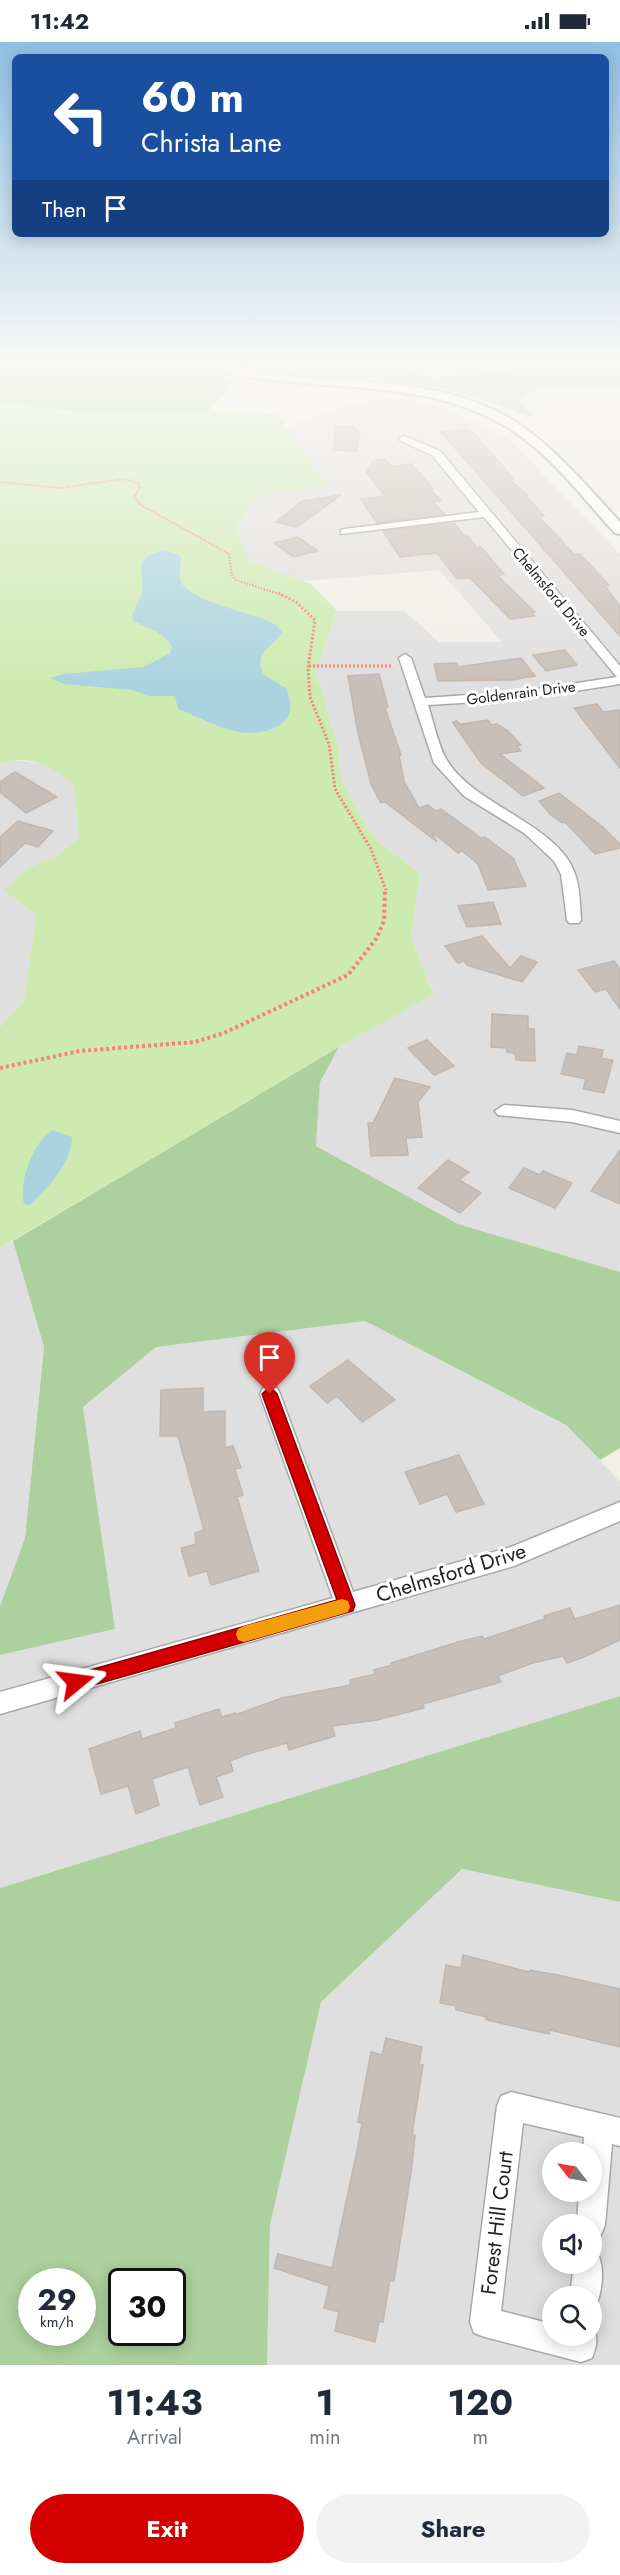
<!DOCTYPE html>
<style>
:root{--surface:#fff;--page:#f2f2f3;--text:#1f2937;--muted:#747a83;--accent:#d40000}
body{margin:0;font-family:Jost,sans-serif;background:var(--page);color:var(--text);height:100vh;display:flex;flex-direction:column;font-size:22px;white-space:nowrap}
*{box-sizing:border-box;margin:0}
p{font-size:20px;color:var(--muted)}
.icon{flex:none;width:33px;height:33px;fill:none;stroke:currentColor;stroke-width:2;stroke-linecap:round;stroke-linejoin:round}
.map{position:relative;height:2323px;overflow:hidden}
.side{display:flex;flex-direction:column;background:var(--surface);flex:1}
.side>*{flex:none}
.top-card{position:absolute;left:12px;top:12px;width:597px;height:183px;border-radius:9px;box-shadow:0 3px 15px #0003;background:#1a4fa0;color:#fff;overflow:hidden}
.needle{width:39px;rotate:301deg}
.tools{position:absolute;left:542px;top:2100px;display:grid;gap:12px}
.tools a{display:grid;place-items:center;width:60px;height:60px;border-radius:50%;background:var(--surface);box-shadow:0 3px 15px #0003;font-size:30px}
.speed{position:absolute;left:18px;top:2226px;display:flex;gap:12px;font-size:30px;font-weight:700;text-align:center}
.speed>*{display:grid;place-content:center;width:78px;height:78px;border-radius:50%;background:var(--surface);box-shadow:0 3px 15px #0003;line-height:1}
.speed small{font-size:15px;font-weight:400}
.speed .limit{border:3px solid #111;border-radius:9px;background:#fff;color:#111}
.pin{position:absolute;display:grid;place-items:center;width:51px;height:51px;color:#fff;margin:-62px -26px;border-radius:50% 50% 50% 0;rotate:-45deg;box-shadow:0 0 6px #0007}
.pin .icon{rotate:45deg}
.me{position:absolute;width:66px;margin:-33px;rotate:74deg;stroke-linejoin:round;filter:drop-shadow(0 0 4px #0008)}
.turn{display:flex;align-items:center;gap:21px;height:126px;padding:0 30px;font-size:27px}
.turn .icon{width:78px;height:78px;stroke-width:2.5}
.turn b{display:block;font-size:42px;line-height:51px}
.then{display:flex;align-items:center;height:57px;padding:0 30px;background:#0003;gap:12px;font-size:22px}
.eta{display:flex;justify-content:space-evenly;align-items:center;height:102px;text-align:center}
.eta b{font-size:36px;font-weight:700;line-height:42px}
.cta{display:flex;gap:12px;margin-top:auto;padding:12px 30px}
.cta a{flex:1;height:69px;border-radius:36px;background:var(--accent);color:#fff;font-size:24px;font-weight:700;line-height:69px;text-align:center}
.cta a+a{background:var(--page);color:var(--text)}
.status{display:flex;justify-content:space-between;align-items:center;height:42px;padding:0 30px;background:var(--surface);direction:ltr}
.status svg{height:16px;fill:currentColor}
.map>svg:first-child{display:block}
</style>
<div class="status"><b>11:42</b><svg viewBox="0 0 49 12"><path d="M0 12V9h3v3zM5 12V6h3v6zM10 12V3h3v9zM15 12V0h3v12zM26 1h20v11H26zM47 4h2v5h-2z"/></svg></div>
<div class="map">
<svg width="620" height="2323" viewBox="0 0 620 2323">
<rect width="100%" height="100%" fill="#f2efe9"/>
<g fill="#e0dfdf" fill-rule="evenodd">
<path d="M401,356L449,368L507,395L620,512V1230L458,1182L316,1104L320,1040L339,1005L434,951L411,896L420,831L377,799L361,775L341,737L338,705L316,630L337,569H404L439,600H502L439,528L303,539L247,518L236,483L259,454L326,442L287,386L346,362Z"/>
<path d="M12,718L49,722L74,743L79,795L59,813L26,827L5,848L36,873L24,959L0,985V721Z"/>
<path d="M13,1199L44,1305L25,1496L0,1564V1206Z"/>
<path d="M365,1279L566,1383L620,1440V1654L0,1846V1613L115,1587L83,1365L156,1305Z"/>
<path d="M462,1827L620,1860V2323H267L270,2183L321,1960ZM552,2110H591V2150H552ZM552,2182H591V2222H552ZM552,2254H591V2294H552Z"/>
</g>
<path fill="#eef0d5" d="M404,321H597L595,323L434,335L406,327Z"/>
<path fill="#cdebb0" d="M0,361L93,371L222,368L278,373L326,442L259,454L236,484L248,518L311,542L337,569L316,630L338,705L341,737L361,775L377,799L420,831L411,896L434,952L339,1005L0,1206V985L24,959L36,873L4,848L26,827L59,813L79,795L74,743C51,724 31,712 0,721Z"/>
<g fill="#add19e" fill-rule="evenodd">
<path d="M0,321H167L237,338L208,369L93,371L0,361Z"/>
<path d="M213,321H404L406,328L434,335L620,321V344L532,348L518,357L535,376C505,366 475,354 444,347C368,329 288,339 213,321Z"/>
<path d="M339,1005L320,1040L316,1104L458,1182L620,1230V1406L600,1418L566,1383L365,1279L156,1305L83,1365L115,1587L0,1613V1564L25,1496L44,1305L13,1199Z"/>
<path d="M620,1654V1860L462,1827L321,1960L270,2183L267,2323H0V1846ZM32,2240H82V2290H32ZM122,2240H172V2290H122Z"/>
</g>
<g fill="#aad3df">
<path d="M163,508L177,512L181,515C181,524 177,535 183,543C196,559 244,570 264,577L276,583L282,590C273,605 252,611 264,633L286,646C288,653 292,662 290,669C285,690 251,694 234,689C214,684 197,674 178,667L175,654H149L133,648L64,642L50,636L64,632L144,625L170,611L172,605C162,588 148,588 133,578C131,568 140,560 142,550C145,526 131,518 163,508Z"/>
<path d="M53,1088L72,1095C72,1120 48,1146 30,1163L24,1162C18,1141 33,1099 53,1088Z"/>
</g>
<g fill="#c7bfb8" stroke="#c4b6ab" stroke-width="1.5">
<path d="M336,384H353L360,393L357,409L333,408Z"/>
<path d="M466,387L473,390L514,437L510,438L528,453L526,454L544,474L539,475L574,512H579L584,516L609,543L605,544L620,564V594L441,390Z"/>
<path d="M385,417L391,424L412,422L433,447H430L441,459L433,460L445,472L377,481L361,457L385,454L366,430L373,419Z"/>
<path d="M341,453L297,485L276,480L302,459Z"/>
<path d="M454,481L465,495L468,494L477,506L481,505L504,532L498,534L535,570H532L535,574L510,577L470,536L457,537L437,511L400,515L383,489Z"/>
<path d="M298,495L318,509L294,515L274,501Z"/>
<path d="M565,608L577,623L546,629L533,613Z"/>
<path d="M521,616L535,634L512,638L438,639L434,622L457,621L458,625Z"/>
<path d="M379,632L388,665L385,666L401,713H399L404,739L419,766L428,763L436,769L441,767L481,796L485,795L513,816L526,844L488,848L478,822L462,809L458,811L432,790L437,800L385,760L381,761L371,742L358,691L348,634Z"/>
<path d="M597,662L603,670L620,668V726L574,666Z"/>
<path d="M488,678L491,683L497,682L508,689L521,703L517,704L521,709L500,712L544,746L523,754L481,721L453,681L456,679L465,686L462,682Z"/>
<path d="M15,730L57,755L26,771L0,750V740Z"/>
<path d="M559,751L603,785L620,802V806L595,812L565,780L562,781L551,773L539,759Z"/>
<path d="M18,779L53,789L38,805L25,801L0,825V795Z"/>
<path d="M493,860L501,882L467,885L458,864Z"/>
<path d="M482,894L510,926L521,914L537,920L522,940L467,923L464,919L458,921L445,904Z"/>
<path d="M614,919L620,927V967L606,947L595,950L578,928Z"/>
<path d="M492,972L528,974V987H534L535,1019L516,1018L515,1011L507,1010V1006L491,1005Z"/>
<path d="M427,998L454,1024L434,1033L408,1006Z"/>
<path d="M579,1004L603,1008L601,1016L613,1018L604,1051L583,1047L586,1037L561,1032L567,1011L577,1013Z"/>
<path d="M395,1036L430,1045L418,1060L422,1095L406,1096L408,1113L371,1114L368,1081H373Z"/>
<path d="M620,1108V1162L591,1149Z"/>
<path d="M448,1118L469,1130L459,1138L481,1151L460,1171L418,1146Z"/>
<path d="M524,1126L540,1133L543,1129L572,1141L555,1166L509,1146Z"/>
<path d="M348,1318L395,1358L362,1380L337,1354L327,1361L310,1344Z"/>
<path d="M203,1346V1370L225,1369V1406L233,1404L241,1426L235,1427L243,1453L237,1455L259,1529L211,1543L207,1529L189,1534L181,1506L196,1502L195,1491L204,1488L178,1394H160L161,1348Z"/>
<path d="M459,1413L484,1462L456,1470L447,1452L420,1462L405,1430Z"/>
<path d="M620,1563V1598L584,1615L567,1621L563,1614L533,1621L498,1634L501,1640L423,1662L424,1666L377,1678L332,1684L335,1694L289,1708L287,1701L248,1712L230,1719L233,1729L216,1735L223,1755L200,1763L188,1725L152,1737L159,1763L136,1772L128,1744L101,1752L89,1707L140,1689L142,1697L176,1686L175,1681L219,1667L222,1675L235,1671V1673L282,1656L351,1643L350,1638L375,1632L374,1628L392,1623L391,1621L458,1600L482,1594L484,1597L545,1577L544,1574L570,1566L575,1577Z"/>
<path d="M463,1913L529,1930L530,1928L558,1933L620,1947V2005L550,1988L549,1992L486,1978L487,1975L456,1968V1964L440,1961L446,1923L461,1926Z"/>
<path d="M386,1996L422,2005L419,2022L423,2023L412,2093H415L412,2124L394,2239L390,2238L383,2280L379,2279L375,2300L335,2289L339,2270L324,2266L329,2244L274,2226L278,2212L332,2226L357,2109L362,2081L358,2080L371,2010L382,2013Z"/>
</g>
<g fill="none" stroke-linecap="round" stroke-linejoin="round">
<g stroke="#a9a9a9" stroke-width="3">
<g id="minor">
<path d="M404,394L440,409L620,624V642L524,657L428,663C434,681 438,705 448,720C476,764 559,783 575,832C580,846 580,863 581,878L579,881H569L567,878L561,832L554,819L524,791L464,754L434,721L399,616L405,612L411,616L425,656L524,649L617,635L484,475L341,492V488L345,487L479,470L432,413L401,399L399,397Z"/>
<path d="M504,1063L572,1068L620,1079V1091L572,1080L498,1073L495,1069Z"/>
<path d="M270,1344L277,1346L280,1352L353,1550L511,1505L620,1460V1479L514,1524L0,1672V1650L333,1556L260,1352L263,1346Z"/>
<path d="M511,2050L620,2076V2104L612,2102L605,2183L601,2193L591,2197V2182H577L579,2150H591V2110H583L584,2095L523,2081L501,2269L552,2282V2294H591L593,2283C598,2296 597,2303 592,2316L581,2320L485,2295L474,2291L470,2280L497,2064L501,2054Z"/>
<path d="M591,2209L598,2212C605,2228 602,2248 596,2265L591,2266V2254H570L574,2222H591Z"/>
</g>
</g>
<g stroke="#a9a9a9" stroke-width="4">
<path id="tertiary" d="M184,321C218,318 254,331 288,334C369,341 462,337 530,390C564,416 591,449 620,480V492L615,491C581,454 549,410 505,384C440,345 362,347 289,340C255,337 223,331 190,324Z"/>
</g>
<path stroke="#fa8072" stroke-width="2" stroke-dasharray="1.5 1.5" stroke-linecap="butt" d="M0,440L60,446L123,437L138,441L140,445L134,456L141,463L229,512L232,534L236,538L282,553"/>
<g stroke="#fa8072" stroke-width="3" stroke-dasharray="2 2" stroke-linecap="butt">
<path d="M278,551L296,560L315,578L308,626L310,655L329,702L335,747L371,807L386,848"/>
<path d="M309,624H392"/>
</g>
<path stroke="#fa8072" stroke-width="4" stroke-dasharray="3 3" stroke-linecap="butt" d="M0,1026L80,1009L195,1000L224,991L348,933L376,897L384,879L385,847"/>
<use href="#minor" fill="#fff" fill-rule="evenodd"/>
<use href="#tertiary" fill="#fff" fill-rule="evenodd"/>
</g>
<linearGradient id="sky" x2="0" y2="1"><stop stop-color="#8fc0e4"/><stop offset="0.5" stop-color="#f9f8f5"/><stop offset="1" stop-color="#f9f8f5" stop-opacity="0"/></linearGradient>
<rect width="620" height="646" fill="url(#sky)"/>
<path fill="#d40000" stroke="#8a0000" stroke-width="1.5" d="M270,1345L277,1352L355,1563L353,1569L76,1648L70,1646L67,1640L70,1634L76,1632L337,1558L262,1352Z"/>
<path fill="#f59e0b" d="M342,1557L348,1559L350,1565L348,1570L342,1572L244,1600L238,1598L236,1592L238,1587L244,1584Z"/>
<g text-anchor="middle" dominant-baseline="central" stroke-width="6" stroke-linejoin="round" paint-order="stroke">
<g font-size="15" fill="#222" stroke="#fff">
<text transform="translate(551 550) rotate(50)">Chelmsford Drive</text>
<text transform="translate(521 651) rotate(-7)">Goldenrain Drive</text>
</g>
<g font-size="21" fill="#222" stroke="#fff">
<text transform="translate(451 1531) rotate(-17)">Chelmsford Drive</text>
<text transform="translate(497 2181) rotate(-83)">Forest Hill Court</text>
</g>
</g>
</svg>
<div class="tools">
<a><svg class="needle" viewBox="-14 -14 28 28"><path d="M0-13l5 13h-10z" fill="#e53935"/><path d="M0 13l5-13h-10z" fill="#747a83"/></svg></a>
<a><svg class="icon" aria-label="sound" viewBox="0 0 24 24"><path d="M4 9h4l5-4v14l-5-4H4zM17 9q2 3 0 6"/></svg></a>
<a><svg class="icon" aria-label="search" viewBox="0 0 24 24"><circle cx="10" cy="10" r="6"/><path d="M15 15l6 6"/></svg></a>
</div>
<div class="speed"><div>29<small>km/h</small></div><div class="limit">30</div></div>
<div class="pin" style="left:270px;top:1352px;background:#d93025"><svg class="icon" aria-label="arrive" viewBox="0 0 24 24"><path d="M6 21V4h12l-3 4 3 4H6"/></svg></div>
<svg class="me" style="left:76px;top:1640px" viewBox="-20 -20 40 40"><path d="M0-17L14 15 0 8-14 15z" fill="#d40000" stroke="#fff" stroke-width="4"/></svg>
<div class="top-card">
<div class="turn"><svg class="icon" aria-label="left" viewBox="0 0 24 24"><path d="M17 20v-9H6M10 6l-5 5 5 5"/></svg><div><b>60 m</b>Christa Lane</div></div>
<div class="then">Then<svg class="icon" aria-label="arrive" viewBox="0 0 24 24"><path d="M6 21V4h12l-3 4 3 4H6"/></svg></div>
</div>
</div>
<section class="side">
<div class="eta">
<div><b>11:43</b><p>Arrival</p></div>
<div><b>1</b><p>min</p></div>
<div><b>120</b><p>m</p></div>
</div>
<div class="cta"><a>Exit</a><a>Share</a></div>
</section>
